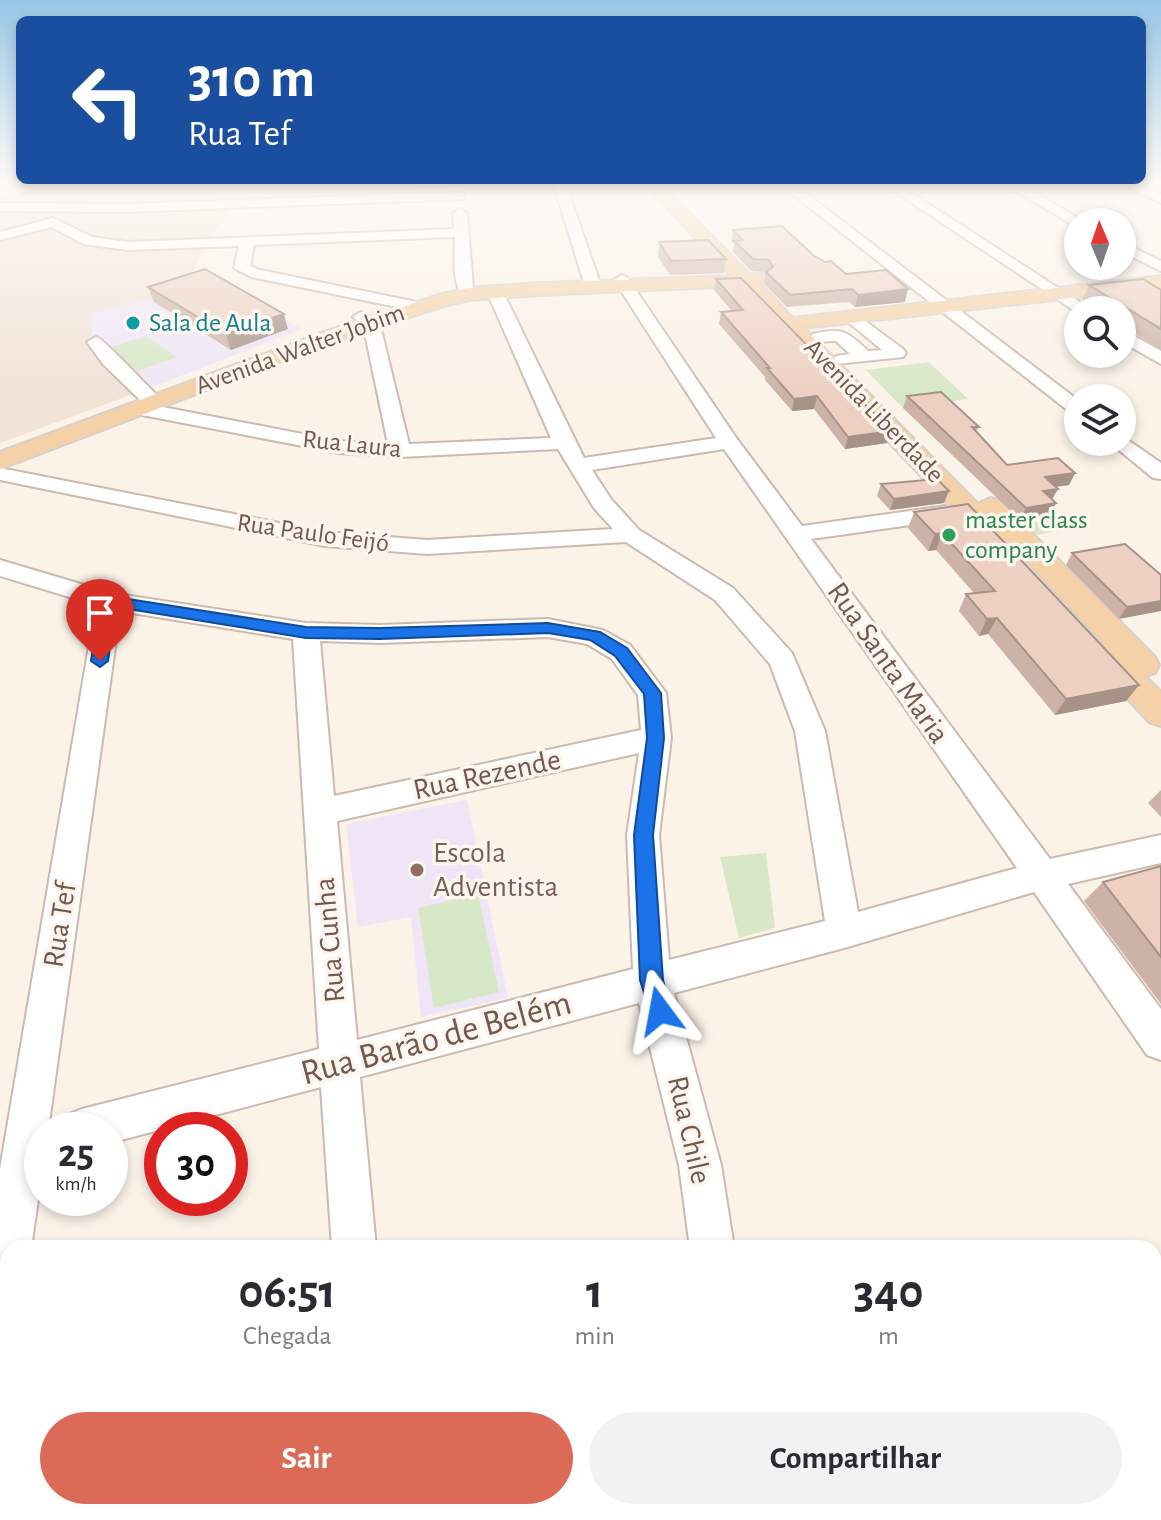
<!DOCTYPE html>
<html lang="pt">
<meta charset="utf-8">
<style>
:root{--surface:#fff;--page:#f2f2f3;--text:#2b2b33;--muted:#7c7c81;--accent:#db6a57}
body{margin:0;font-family:"Alegreya Sans",sans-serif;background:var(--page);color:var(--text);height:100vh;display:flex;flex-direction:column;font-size:30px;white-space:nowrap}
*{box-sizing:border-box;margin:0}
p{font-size:26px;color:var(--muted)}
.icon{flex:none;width:44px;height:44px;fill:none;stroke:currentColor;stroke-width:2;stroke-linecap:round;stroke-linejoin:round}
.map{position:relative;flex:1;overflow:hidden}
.sheet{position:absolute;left:0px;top:1240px;width:1162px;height:280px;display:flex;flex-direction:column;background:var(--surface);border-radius:24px 24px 0 0;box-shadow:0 4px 12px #0003}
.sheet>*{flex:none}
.banner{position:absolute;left:16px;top:16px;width:1130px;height:168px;border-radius:12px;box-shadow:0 4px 12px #0003;background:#1a4fa0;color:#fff;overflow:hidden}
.needle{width:52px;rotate:358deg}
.buttons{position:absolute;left:1064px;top:208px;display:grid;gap:16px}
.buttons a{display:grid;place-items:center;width:72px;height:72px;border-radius:50%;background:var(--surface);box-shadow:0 4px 12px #0003;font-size:40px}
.speed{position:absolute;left:24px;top:1112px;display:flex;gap:16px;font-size:40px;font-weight:700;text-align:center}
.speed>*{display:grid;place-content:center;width:104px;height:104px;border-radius:50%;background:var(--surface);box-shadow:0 4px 12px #0003;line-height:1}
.speed small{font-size:20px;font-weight:400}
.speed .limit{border:12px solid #d22;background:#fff;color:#111}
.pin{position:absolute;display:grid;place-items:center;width:68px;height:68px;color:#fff;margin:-82px -34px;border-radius:50% 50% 50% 0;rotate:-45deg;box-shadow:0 0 8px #0007}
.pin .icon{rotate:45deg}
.me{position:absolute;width:88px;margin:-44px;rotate:347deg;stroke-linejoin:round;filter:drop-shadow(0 0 6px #0008)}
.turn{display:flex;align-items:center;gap:28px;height:168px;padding:0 40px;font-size:36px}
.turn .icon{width:104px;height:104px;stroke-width:2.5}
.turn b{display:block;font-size:56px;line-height:68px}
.eta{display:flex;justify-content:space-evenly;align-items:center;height:136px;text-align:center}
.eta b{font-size:48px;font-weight:600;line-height:56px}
.cta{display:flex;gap:16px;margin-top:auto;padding:16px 40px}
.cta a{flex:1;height:92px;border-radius:48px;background:var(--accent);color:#fff;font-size:32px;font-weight:600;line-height:92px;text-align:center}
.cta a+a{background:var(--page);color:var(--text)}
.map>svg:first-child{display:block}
</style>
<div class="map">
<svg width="1161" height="1520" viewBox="0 0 1161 1520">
<rect width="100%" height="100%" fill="#fbf2e8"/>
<path fill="#f2e3d7" d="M51,182H245L181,290L139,392L0,443V195L50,187Z"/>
<g fill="#efe5f7">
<path d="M213,281L302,329L139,392L97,352L88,314Z"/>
<path d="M467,800L508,998L421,1017L411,917L358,927L346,824Z"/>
</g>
<g fill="#d7e8c7">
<path d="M146,336L177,357L138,371L108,348Z"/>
<path d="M929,362L968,399L903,408L866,370Z"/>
<path d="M1062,514L1077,528L1033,535L1019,521Z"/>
<path d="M766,853L775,928L739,938L720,857Z"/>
<path d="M478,894L499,992L434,1008L418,908Z"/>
</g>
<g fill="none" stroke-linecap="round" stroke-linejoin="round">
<g stroke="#ccbaaf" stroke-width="4">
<g id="minor">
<path d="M553,182H565L601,286L599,289L593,291L585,286Z"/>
<path d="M777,182H791L1078,400V415L1071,413Z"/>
<path d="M880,182H895L1092,310H1078V313Z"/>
<path d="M1001,182H1017L1085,222L1073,225Z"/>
<path d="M1119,182H1136L1161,194V203Z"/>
<path d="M459,192L464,193V199L126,212L0,211V203L126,204Z"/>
<path d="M460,209L467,213L473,288L477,294L469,299C450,292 455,255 455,237L254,245L250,266L260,270L422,303L424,306L416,311L251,277L234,268L239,246L128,250L83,244L52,227L0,240V232L53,218L92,237L128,242L454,229L453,213Z"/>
<path d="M1122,242L1161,261V271L1122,252Z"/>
<path d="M622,275L627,277L737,439L802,526L953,505L964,512L953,519L811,539L1050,859L1161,835V863L1068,884L1161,1009V1060L1147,1055L1034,892L844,948L674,993L721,1165L734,1248H690L679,1165L639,1003L360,1077L376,1248H332L321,1087L110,1143V1130H61L67,1115L82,1109L319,1049L293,639L120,611L48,1130H42V1172L31,1248H8V1319L0,1322V1169L96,605L0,576V560L111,593L306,623L380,625L548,619L603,630L630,645L666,693L671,738L659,835L669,960L825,921L795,731L770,664L715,600L626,542L427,554L325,546L0,480V468L325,532L427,540L613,529L594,508L558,449L400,457L339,453L142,415L132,409L142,403L339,441L388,444L363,324L353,317L361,312L379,321L409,444L551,438L487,292L495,287L503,292L584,458L716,438L614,280ZM724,449L1017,868L858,912L825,731L792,653L733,588L639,530L611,499L592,470ZM548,637L587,644L612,659L638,695L641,730L334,796L320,641L380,643ZM639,753L627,835L633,969L357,1040L337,821Z"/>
<path d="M853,312L903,349L906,353L903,357L836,364L833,360L836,356L850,354L836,341L813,342L810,338L813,334C843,327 846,331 868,351L882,350L847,321L845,317L847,313Z"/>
<path d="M1122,329L1161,351V364L1122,342Z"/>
<path d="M96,337C104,339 143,382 154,392L156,396L154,400H140L103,364L87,342Z"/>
<path d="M1122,436L1161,463V479L1153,478L1114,446L1111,442H1122Z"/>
<path d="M348,1512H400L401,1520H347Z"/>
<path d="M685,1512H737L738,1520H684Z"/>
<path d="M943,1512H995L997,1520H943Z"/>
</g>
</g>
<g stroke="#d8d0cd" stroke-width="4">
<path id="major" d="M643,182H659L749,274H765L768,278L759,283L793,318L1161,276V288L804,328L978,504L990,498L999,500L1155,657L1159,665L1155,673L1145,676L1161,692V726L1149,722L1093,662L1088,654L1093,646L1103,643L1010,543L998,548L988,546L740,286L540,295L469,300L447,305L335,341L0,469V452L321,333L442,294L469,288L540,283L731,276Z"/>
</g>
<path stroke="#d3b3a5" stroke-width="2" stroke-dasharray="1 3" stroke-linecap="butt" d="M27,182H35"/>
<use href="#minor" fill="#fff" fill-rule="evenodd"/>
<use href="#major" fill="#f4d1a6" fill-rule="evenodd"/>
</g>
<g fill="#cdb3a7">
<path d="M733,230L813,255L846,274L905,302L855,307L849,302L787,307L764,284L766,272L751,271L733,252L734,244L732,242Z"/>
<path d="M659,242L726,259L724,273L670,275L658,257Z"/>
<path d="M716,279L891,431L887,443L845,449L814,409L792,411L765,380V377L719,324L721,312L732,311L714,290Z"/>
<path d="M1089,285L1161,290V350L1122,325V310H1098L1082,300Z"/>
<path d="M148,287L288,329L231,350L154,302Z"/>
<path d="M907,396L979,427L976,432L1007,465L1075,473L1069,485L1055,487L1052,499L1056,503L1050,515L1020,520L903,408Z"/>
<path d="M881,484L944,503L890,510L877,496Z"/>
<path d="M914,512L1139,685L1126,701L1055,715L988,634L979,636L959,611L966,594L974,593L936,550L928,551L908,528Z"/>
<path d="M1072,553L1161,575L1119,619L1066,565Z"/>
<path d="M1161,790V817L1148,803Z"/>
<path d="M1161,866V1004L1084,901L1103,882Z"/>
</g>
<g fill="#a79288">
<path d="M908,289L905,302L855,307L858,295Z"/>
<path d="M284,314L288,329L231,350L226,334Z"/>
<path d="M817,396L814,409L792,411L794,399Z"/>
<path d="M891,431L887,443L845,449L848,437Z"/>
<path d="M1075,473L1069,485L1039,489L1045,477Z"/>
<path d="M1058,489L1051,501L1043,491Z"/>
<path d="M949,491L944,503L890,510L894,499Z"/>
<path d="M1056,503L1050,515L1020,520L1026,508Z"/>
<path d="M942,533L936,550L928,551L935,534Z"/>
<path d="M1161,601V611L1119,619L1127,607Z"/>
<path d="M997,618L988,634L979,636L987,619Z"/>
<path d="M1139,685L1126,701L1055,715L1066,699Z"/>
</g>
<g fill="#eed0c2" stroke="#a79288" stroke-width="2">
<path d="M782,226L813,255L825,262L831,261L846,274L886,270L908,289L858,295L852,289L790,295L766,272L773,267L769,260L753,259L734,241L743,240L733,230Z"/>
<path d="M708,240L726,259L671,261L659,242Z"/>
<path d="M205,269L284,314L226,334L148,287Z"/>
<path d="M741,278L891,431L848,437L817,396L794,399L767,368H770L721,312L743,310L716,279Z"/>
<path d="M1143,279L1161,290V329L1089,285Z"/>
<path d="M941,392L979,427H972L1007,465L1058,458L1075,473L1045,477L1058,489L1043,491L1056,503L1026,508L907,396Z"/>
<path d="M937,479L949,491L894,499L881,484Z"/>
<path d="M968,504L1139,685L1066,699L997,618L987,619L966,594L995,591L942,533L935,534L914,512Z"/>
<path d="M1125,544L1161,575V601L1127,607L1072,553Z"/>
<path d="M1161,866V957L1103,882Z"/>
</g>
<linearGradient id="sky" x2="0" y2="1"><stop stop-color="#97c6e6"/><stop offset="0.46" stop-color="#fdf9f5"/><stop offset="1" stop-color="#fdf9f5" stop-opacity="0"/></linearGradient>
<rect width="1161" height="395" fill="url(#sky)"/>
<path fill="#1a73e8" stroke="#114b97" stroke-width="2" d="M109,596L306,627L380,628L548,623L600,632L627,648L661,693L664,738L653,835L663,980L671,1011L668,1019L660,1022L652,1019L640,980L634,835L647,738L644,694L615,656L590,640L548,633L380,639L306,638L116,607L108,661L100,667L91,661L101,601Z"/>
<circle fill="#0f9aa8" stroke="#fef6ee" stroke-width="3" cx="133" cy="323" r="8"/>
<circle fill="#2e9e5b" stroke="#fef6ee" stroke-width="3" cx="949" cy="535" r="8"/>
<circle fill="#8d6e63" stroke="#fef6ee" stroke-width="3" cx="417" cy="870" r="8"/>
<g text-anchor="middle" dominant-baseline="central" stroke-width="7" stroke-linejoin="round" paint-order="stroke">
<g font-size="26" fill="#0d838f" stroke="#fef6ee" text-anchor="start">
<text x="149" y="323">Sala de Aula</text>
</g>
<g font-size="26" fill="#73584e" stroke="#fef6ee">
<text transform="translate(300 349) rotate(-20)">Avenida Walter Jobim</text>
<text transform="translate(874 411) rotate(46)">Avenida Liberdade</text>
<text transform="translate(352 444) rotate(6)">Rua Laura</text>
<text transform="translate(313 533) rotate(8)">Rua Paulo Feijó</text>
</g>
<g font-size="26" fill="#27864d" stroke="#fef6ee" text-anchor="start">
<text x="965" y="520">master class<tspan x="965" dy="30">company</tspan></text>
</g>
<g font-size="30" fill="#73584e" stroke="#fef6ee">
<text transform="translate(888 663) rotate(55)">Rua Santa Maria</text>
<text transform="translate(487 775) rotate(-12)">Rua Rezende</text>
<text transform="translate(60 925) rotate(-81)">Rua Tef</text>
<text transform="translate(330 940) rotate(-95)">Rua Cunha</text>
<text transform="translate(689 1130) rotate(77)">Rua Chile</text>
</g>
<g font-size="30" fill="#785e54" stroke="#fef6ee" text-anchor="start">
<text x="433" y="853">Escola<tspan x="433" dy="34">Adventista</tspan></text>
</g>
<g font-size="36" fill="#73584e" stroke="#fef6ee">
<text transform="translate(436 1038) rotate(-15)">Rua Barão de Belém</text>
</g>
</g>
</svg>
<div class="buttons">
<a><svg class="needle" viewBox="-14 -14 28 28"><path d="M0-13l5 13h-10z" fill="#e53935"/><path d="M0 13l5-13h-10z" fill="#7c7c81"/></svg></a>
<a><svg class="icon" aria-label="search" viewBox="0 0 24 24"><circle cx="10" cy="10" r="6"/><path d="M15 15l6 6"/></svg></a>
<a><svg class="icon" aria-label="layers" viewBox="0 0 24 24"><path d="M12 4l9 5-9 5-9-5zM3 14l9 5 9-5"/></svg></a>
</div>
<div class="speed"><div>25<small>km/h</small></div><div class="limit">30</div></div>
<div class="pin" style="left:100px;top:661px;background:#d93025"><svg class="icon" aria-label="arrive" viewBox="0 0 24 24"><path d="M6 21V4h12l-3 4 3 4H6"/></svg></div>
<svg class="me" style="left:660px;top:1011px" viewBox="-20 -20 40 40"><path d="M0-17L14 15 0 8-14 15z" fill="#1a73e8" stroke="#fff" stroke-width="4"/></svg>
<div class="banner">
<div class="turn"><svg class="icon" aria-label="left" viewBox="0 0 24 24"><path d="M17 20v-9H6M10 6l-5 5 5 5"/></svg><div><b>310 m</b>Rua Tef</div></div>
</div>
<section class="sheet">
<div class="eta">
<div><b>06:51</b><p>Chegada</p></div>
<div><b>1</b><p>min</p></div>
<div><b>340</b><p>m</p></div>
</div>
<div class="cta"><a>Sair</a><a>Compartilhar</a></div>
</section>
</div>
